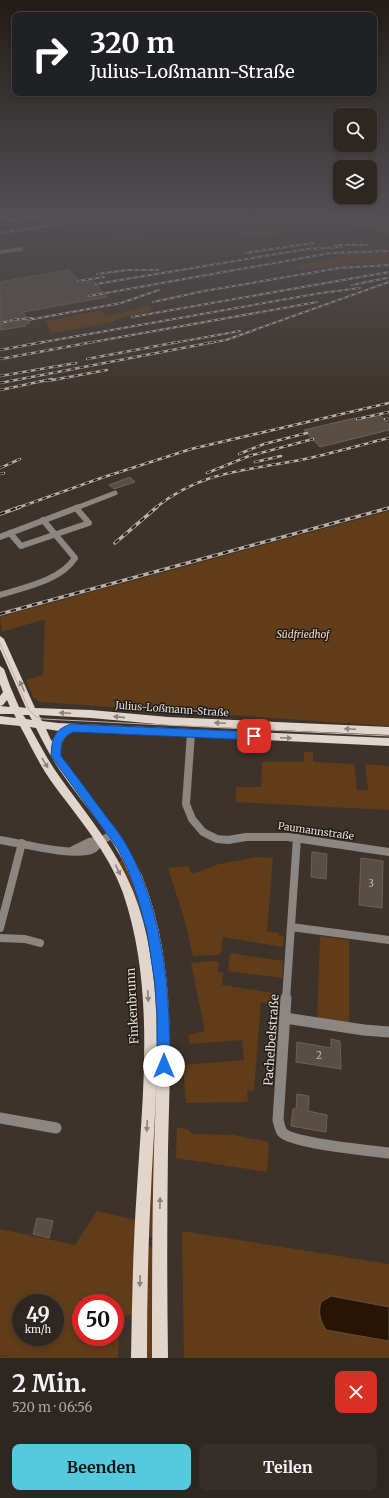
<!DOCTYPE html>
<html lang="de">
<meta charset="utf-8">
<style>
:root{--surface:#2e2620;--page:#362e29;--text:#f1f3f6;--muted:#a7a5a5;--line:#49433e;--accent:#55cadf}
body{margin:0;font-family:Merriweather,serif;background:var(--page);color:var(--text);height:100vh;display:flex;flex-direction:column;font-size:15px;white-space:nowrap}
*{box-sizing:border-box;margin:0}
p{font-size:13px;color:var(--muted)}
.icon{flex:none;width:22px;height:22px;fill:none;stroke:currentColor;stroke-width:2;stroke-linecap:round;stroke-linejoin:round}
.map{position:relative;height:1358px;overflow:hidden}
.panel{display:flex;flex-direction:column;background:var(--surface);flex:1}
.panel>*{flex:none}
.banner{position:absolute;left:12px;top:12px;width:365px;height:84px;border-radius:8px;box-shadow:0 2px 6px #0003,0 0 0 1px var(--line);background:#202124;color:#fff;overflow:hidden}
.fabs{position:absolute;left:333px;top:108px;display:grid;gap:8px}
.fabs a{display:grid;place-items:center;width:44px;height:44px;border-radius:8px;background:var(--surface);box-shadow:0 2px 6px #0003,0 0 0 1px var(--line);font-size:20px}
.speed{position:absolute;left:12px;top:1294px;display:flex;gap:8px;font-size:20px;font-weight:700;text-align:center}
.speed>*{display:grid;place-content:center;width:52px;height:52px;border-radius:50%;background:var(--surface);box-shadow:0 2px 6px #0003,0 0 0 1px var(--line);line-height:1}
.speed small{font-size:10px;font-weight:400}
.speed .limit{border:6px solid #d22;background:#fff;color:#111}
.pin{position:absolute;display:grid;place-items:center;width:34px;height:34px;color:#fff;margin:-17px;border-radius:8px;box-shadow:0 2px 6px #0006}
.me{position:absolute;width:44px;margin:-22px;rotate:0deg;stroke-linejoin:round;filter:drop-shadow(0 0 3px #0008)}
.turn{display:flex;align-items:center;gap:14px;height:84px;padding:0 12px;font-size:18px}
.turn .icon{width:52px;height:52px;stroke-width:2.5}
.turn b{display:block;font-size:28px;line-height:34px}
.round{display:grid;place-items:center;flex:none;width:42px;height:42px;border-radius:8px;background:var(--page)}
.headline{display:flex;align-items:center;justify-content:space-between;height:68px;padding:0 12px}
h1{font-size:24px;font-weight:700;line-height:30px}
.cta{display:flex;gap:8px;margin-top:auto;padding:8px 12px}
.cta a{flex:1;height:46px;border-radius:8px;background:var(--accent);color:#111;font-size:16px;font-weight:700;line-height:46px;text-align:center}
.cta a+a{background:var(--page);color:var(--text)}
.map>svg:first-child{display:block}
</style>
<div class="map">
<svg width="389" height="1358" viewBox="0 0 389 1358">
<rect width="100%" height="100%" fill="#3e332a"/>
<g fill="#603c19" fill-rule="evenodd">
<path d="M307,216H374L389,220V234Z"/>
<path d="M302,225L344,233L301,231L247,237L241,232L263,228L262,226Z"/>
<path d="M136,232L143,238L118,242L114,235Z"/>
<path d="M389,252V264H351L349,266L301,270L296,266L350,254Z"/>
<path d="M148,305L154,311L126,316L110,323L52,333L45,321L101,310L104,316L137,310L136,308Z"/>
<path d="M389,511V726L40,702L33,697L26,680L43,675L45,619L2,632L0,617Z"/>
<path d="M304,752H313V762L354,764L357,790H368L365,764L389,766V810L236,802V787H261L262,762H304Z"/>
<path d="M257,857L273,858L267,931L279,933V936H284L283,947L223,937L220,955L193,956L184,918L168,868L188,866L192,874L219,864Z"/>
<path d="M124,859C162,943 159,1031 156,1121H152L153,995L118,862Z"/>
<path d="M320,936L349,940V1024L317,1020Z"/>
<path d="M230,953L283,961L282,978L228,971Z"/>
<path d="M213,961L219,962L218,972L223,973L222,985L280,994L279,1005L261,1002L254,1090L247,1091L248,1102L186,1103L183,1065L244,1060L242,1040L190,1044L188,1035L205,1031L191,963Z"/>
<path d="M177,1127L189,1130L193,1134L233,1135L269,1142L267,1172L176,1158Z"/>
<path d="M152,1128H156L153,1237H147Z"/>
<path d="M97,1211L135,1220L133,1315L120,1316L118,1358H0V1356L13,1358L0,1355V1229L75,1245ZM21,1303H55V1337H21ZM81,1303H115V1337H81Z"/>
<path d="M182,1231L389,1264V1307L331,1296L326,1330L389,1341V1358H184Z"/>
<path d="M147,1247H153V1358H145Z"/>
</g>
<path fill="#281402" stroke="#605042" d="M331,1296L389,1307V1341L326,1330C320,1320 318,1313 321,1302Z"/>
<g fill="#594d44" stroke="#6d6157">
<path d="M69,270L80,283L94,281L107,297L23,312L30,323L25,324L26,326L0,330V282Z"/>
<path d="M380,415L389,423V430L320,447L304,430L355,418L358,420Z"/>
<path d="M130,477L135,482L114,489L109,485Z"/>
<path d="M312,852L327,854L326,879L311,877Z"/>
<path d="M361,858L383,861L382,908L359,905Z"/>
<path d="M331,1039L340,1041L341,1069L296,1062L297,1042L331,1048Z"/>
<path d="M297,1094L309,1096L308,1111L327,1115L326,1132L291,1126L293,1109H296Z"/>
<path d="M37,1218L53,1221L49,1238L33,1234Z"/>
</g>
<g fill="none" stroke-linecap="round" stroke-linejoin="round">
<g stroke="#8b8681" stroke-width="4">
<path d="M288,217L293,216"/>
<path d="M0,218L14,220L45,216"/>
<path d="M0,252L21,249"/>
</g>
<path stroke="#8b8681" stroke-width="5" d="M76,508L115,493"/>
<g stroke="#8b8681" stroke-width="6">
<path d="M10,533L21,546L89,523L76,508"/>
<path d="M0,537L79,507"/>
<path d="M0,595C25,587 60,581 75,558L43,520"/>
</g>
<g stroke="#8b8681" stroke-width="8">
<path d="M191,733L186,804L192,819L203,832L217,839L228,840L246,837H288L389,852"/>
<path d="M0,840C20,843 77,858 93,849C96,847 99,843 102,840"/>
<path d="M73,850L89,842L102,840L114,834"/>
<path d="M291,927L389,940"/>
<path d="M0,928L22,843"/>
<path d="M0,938L25,939L40,943"/>
<path d="M286,999L297,838"/>
</g>
<g stroke="#8b8681" stroke-width="11">
<path d="M286,998L278,1120C279,1123 280,1129 282,1132C290,1143 372,1151 389,1153"/>
<path d="M285,1018L364,1030L389,1032"/>
<path d="M0,1118L56,1128"/>
</g>
<path fill="#e1d5cc" fill-rule="evenodd" d="M0,636L4,639L35,708L91,710L168,717L389,727V735L168,725L91,718L39,715L42,721L58,723L389,738V746L73,731C61,739 62,742 60,756C88,797 122,830 142,876C177,963 170,1057 168,1149C167,1219 167,1288 168,1358H152C152,1288 152,1218 154,1149C157,1057 166,962 130,876C115,839 89,811 66,779C54,763 45,746 36,728L30,727C39,743 47,759 57,773C85,813 114,845 133,891C169,980 155,1097 151,1191C148,1247 147,1302 147,1358H131C132,1301 133,1245 137,1188C143,1091 155,987 123,893C108,851 77,817 51,781C39,764 30,744 20,726L0,724V716L16,718L14,714H0V696L3,692L0,684V666L4,669L10,686L19,707L26,708L0,649ZM7,700L10,707L0,706L3,705ZM23,715H29L32,720L26,719ZM46,729L59,731L52,741L51,740Z"/>
<path stroke="#b7afa9" stroke-width="1" d="M0,643L29,710L35,716L43,719L389,736"/>
<g stroke="#b7afa9" stroke-width="2">
<g id="rail-far2">
<path d="M0,233L114,216"/>
<path d="M335,245H367"/>
<path d="M245,253L313,243"/>
<path d="M97,274L127,270H158"/>
<path d="M78,281L104,277"/>
<path d="M96,284L307,249L341,247"/>
<path d="M352,285L387,278"/>
<path d="M89,296L331,253L389,251"/>
<path d="M153,302L204,291L339,268L389,265"/>
<path d="M132,317L389,272"/>
<path d="M12,320L32,318"/>
<path d="M28,320L121,303L159,290"/>
<path d="M0,323L18,319"/>
<path d="M38,343L321,293L360,288"/>
<path d="M87,343L317,302"/>
<path d="M173,343L240,331"/>
<path d="M209,343L226,340L389,282"/>
</g>
</g>
<g stroke="#b7afa9" stroke-width="2.5">
<g id="rail-far1">
<path d="M0,350L43,342"/>
<path d="M0,359L93,342"/>
<path d="M87,359L178,342"/>
<path d="M0,376L76,363"/>
<path d="M47,381L107,370"/>
<path d="M0,383L214,342"/>
<path d="M0,390L52,379"/>
<path d="M357,419L389,412"/>
<path d="M385,419H389"/>
<path d="M239,454L264,444L307,433"/>
<path d="M255,462L281,456"/>
<path d="M0,468L20,459"/>
<path d="M207,473L249,456L313,439"/>
<path d="M0,474L4,473"/>
<path d="M17,508L101,478L191,449L389,403"/>
<path d="M155,508C203,470 245,471 300,460C330,454 360,445 389,438"/>
</g>
</g>
<g stroke="#b7afa9" stroke-width="3.5">
<g id="rail">
<path d="M0,514L20,507"/>
<path d="M115,543L157,507"/>
<path d="M0,614L389,508"/>
</g>
</g>
<use href="#rail-far2" stroke="#211c18" stroke-width="1" stroke-dasharray="3.5" stroke-linecap="butt"/>
<use href="#rail-far1" stroke="#211c18" stroke-width="1.5" stroke-dasharray="4.5" stroke-linecap="butt"/>
<use href="#rail" stroke="#211c18" stroke-width="2" stroke-dasharray="5.5" stroke-linecap="butt"/>
</g>
<defs><path id="oneway-solid" d="M-6-.8H1V-3.2L6.5 0L1 3.2V.8H-6Z"/></defs>
<g fill="#8b827b">
<use href="#oneway-solid" transform="translate(22 686) rotate(-114)"/>
<use href="#oneway-solid" transform="translate(65 713) rotate(-178)"/>
<use href="#oneway-solid" transform="translate(119 717) rotate(-174)"/>
<use href="#oneway-solid" transform="translate(220 723) rotate(-177)"/>
<use href="#oneway-solid" transform="translate(350 729) rotate(-177)"/>
<use href="#oneway-solid" transform="translate(286 738) rotate(3)"/>
<use href="#oneway-solid" transform="translate(45 763) rotate(59)"/>
<use href="#oneway-solid" transform="translate(118 870) rotate(64)"/>
<use href="#oneway-solid" transform="translate(148 996) rotate(87)"/>
<use href="#oneway-solid" transform="translate(147 1126) rotate(93)"/>
<use href="#oneway-solid" transform="translate(160 1203) rotate(-89)"/>
<use href="#oneway-solid" transform="translate(140 1281) rotate(92)"/>
</g>
<linearGradient id="sky" x2="0" y2="1"><stop stop-color="#221c17"/><stop offset="0.53" stop-color="#525055"/><stop offset="1" stop-color="#525055" stop-opacity="0"/></linearGradient>
<rect width="389" height="406" fill="url(#sky)"/>
<path fill="#1a73e8" stroke="#114b97" d="M71,724L254,732L258,733L259,736L258,739L254,740L73,732C60,739 61,742 61,756C76,775 90,795 105,815C112,824 120,834 126,844C164,913 170,990 170,1066L168,1071L164,1073L159,1071L157,1066V1016L155,984L147,932L137,896L128,870L118,849L51,756C52,739 53,730 71,724Z"/>
<g text-anchor="middle" dominant-baseline="central" stroke-width="3" stroke-linejoin="round" paint-order="stroke">
<g font-size="10" font-style="italic" fill="#fedabc" stroke="#211c18">
<text x="303" y="634">Südfriedhof</text>
</g>
<g font-size="10" fill="#e3dcd7" stroke="#211c18">
<text transform="translate(172 709) rotate(4)">Julius-Loßmann-Straße</text>
<text transform="translate(316 831) rotate(8)">Paumannstraße</text>
</g>
<g font-size="10" fill="#c0b8b2">
<text x="371" y="883">3</text>
<text x="319" y="1055">2</text>
</g>
<g font-size="12" fill="#e3dcd7" stroke="#211c18">
<text transform="translate(132 1006) rotate(-93)">Finkenbrunn</text>
<text transform="translate(271 1040) rotate(-86)">Pachelbelstraße</text>
</g>
</g>
</svg>
<div class="fabs">
<a><svg class="icon" aria-label="search" viewBox="0 0 24 24"><circle cx="10" cy="10" r="6"/><path d="M15 15l6 6"/></svg></a>
<a><svg class="icon" aria-label="layers" viewBox="0 0 24 24"><path d="M12 4l9 5-9 5-9-5zM3 14l9 5 9-5"/></svg></a>
</div>
<div class="speed"><div>49<small>km/h</small></div><div class="limit">50</div></div>
<div class="pin" style="left:254px;top:736px;background:#d93025"><svg class="icon" aria-label="arrive" viewBox="0 0 24 24"><path d="M6 21V4h12l-3 4 3 4H6"/></svg></div>
<svg class="me" style="left:164px;top:1066px" viewBox="-20 -20 40 40"><circle r="19" fill="#fff"/><path d="M0-13L10 11 0 6-10 11z" fill="#1a73e8"/></svg>
<div class="banner">
<div class="turn"><svg class="icon" aria-label="right" viewBox="0 0 24 24"><path d="M7 20v-9h11M14 6l5 5-5 5"/></svg><div><b>320 m</b>Julius-Loßmann-Straße</div></div>
</div>
</div>
<section class="panel">
<div class="headline"><div><h1>2 Min.</h1><p>520 m · 06:56</p></div><a class="round" style="background:#d93025;color:#fff"><svg class="icon" aria-label="close" viewBox="0 0 24 24"><path d="M6 6l12 12M18 6L6 18"/></svg></a></div>
<div class="cta"><a>Beenden</a><a>Teilen</a></div>
</section>
